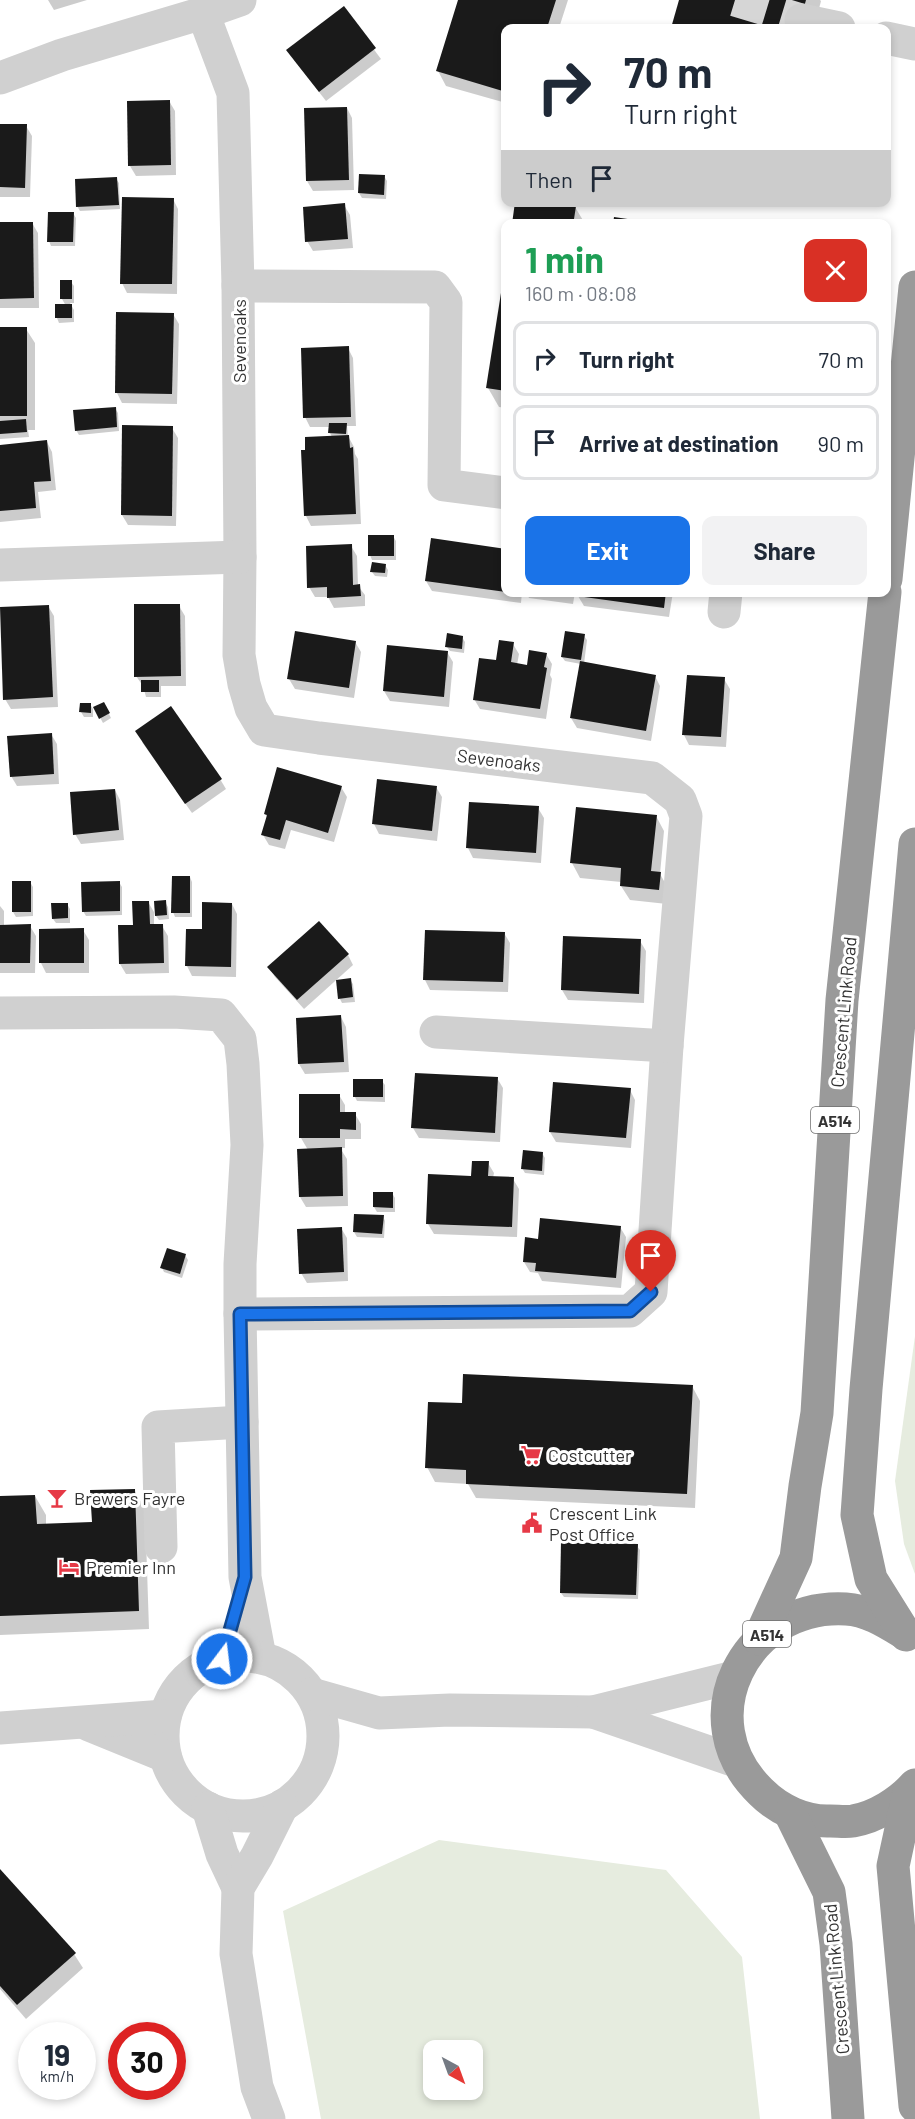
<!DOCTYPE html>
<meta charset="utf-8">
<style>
:root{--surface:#fff;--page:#f2f2f3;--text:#1f2937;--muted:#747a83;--line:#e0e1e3;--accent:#1a73e8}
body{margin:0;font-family:Barlow,sans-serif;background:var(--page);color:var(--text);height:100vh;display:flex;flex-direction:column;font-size:22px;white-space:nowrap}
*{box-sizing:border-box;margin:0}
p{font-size:20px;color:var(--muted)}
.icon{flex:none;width:33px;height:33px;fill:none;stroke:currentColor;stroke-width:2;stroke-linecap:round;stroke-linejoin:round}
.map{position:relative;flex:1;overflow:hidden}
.sheet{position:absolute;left:501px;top:219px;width:390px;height:378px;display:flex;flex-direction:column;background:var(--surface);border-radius:12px;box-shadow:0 3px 9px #0003}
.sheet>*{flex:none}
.top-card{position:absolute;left:501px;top:24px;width:390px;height:183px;border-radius:12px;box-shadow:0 3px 9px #0003;background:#fff;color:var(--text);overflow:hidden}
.needle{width:39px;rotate:139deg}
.controls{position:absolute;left:423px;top:2040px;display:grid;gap:12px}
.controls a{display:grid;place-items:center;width:60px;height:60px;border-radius:12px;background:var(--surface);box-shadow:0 3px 9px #0003;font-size:30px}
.speed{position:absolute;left:18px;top:2022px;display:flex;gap:12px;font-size:30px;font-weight:700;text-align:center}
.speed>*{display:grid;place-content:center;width:78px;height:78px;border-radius:50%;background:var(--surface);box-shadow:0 3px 9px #0003;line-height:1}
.speed small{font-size:15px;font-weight:400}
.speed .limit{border:9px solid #d22;background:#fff;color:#111}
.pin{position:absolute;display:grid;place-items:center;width:51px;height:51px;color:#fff;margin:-62px -26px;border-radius:50% 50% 50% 0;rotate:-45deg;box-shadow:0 0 6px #0007}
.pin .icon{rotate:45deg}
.me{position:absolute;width:66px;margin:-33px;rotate:15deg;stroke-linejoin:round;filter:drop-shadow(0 0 4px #0008)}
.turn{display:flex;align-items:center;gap:21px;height:126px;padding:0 24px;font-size:27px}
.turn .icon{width:78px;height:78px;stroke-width:2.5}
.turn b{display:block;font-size:42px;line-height:51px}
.then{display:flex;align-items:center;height:57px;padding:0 24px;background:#0003;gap:12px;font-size:22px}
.round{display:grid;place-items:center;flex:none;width:63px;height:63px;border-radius:12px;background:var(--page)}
.overview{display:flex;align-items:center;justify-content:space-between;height:102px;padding:0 24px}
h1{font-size:36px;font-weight:700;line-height:45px;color:#1e9e55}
.primary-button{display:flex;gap:12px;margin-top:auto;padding:12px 24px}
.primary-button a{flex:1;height:69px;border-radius:12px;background:var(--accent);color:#fff;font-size:24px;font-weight:700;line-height:69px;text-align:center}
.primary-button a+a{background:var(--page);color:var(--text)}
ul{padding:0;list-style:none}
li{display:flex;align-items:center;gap:18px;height:75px;margin:0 12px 9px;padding:0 12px;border:3px solid var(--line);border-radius:12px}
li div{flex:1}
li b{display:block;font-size:22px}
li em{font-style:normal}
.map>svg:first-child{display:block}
</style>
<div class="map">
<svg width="915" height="2119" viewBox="0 0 915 2119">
<rect width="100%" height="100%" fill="#fff"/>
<g fill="#e6ecdf" fill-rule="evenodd">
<path d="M915,1336V1574L904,1544L895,1481Z"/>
<path d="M439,1840L666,1870L742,1957L760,2119H321L283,1911ZM434,2050H472V2090H434Z"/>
</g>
<g fill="#0003">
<path d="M48,0H87L54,10Z"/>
<path d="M459,0H568L559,28H506V103L446,86L438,71Z"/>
<path d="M680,0H820L821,1L814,28H672Z"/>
<path d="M343,8L381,59L326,101L294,60Z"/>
<path d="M169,101L175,111L176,175L136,176L130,166Z"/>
<path d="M347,108L352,118L354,190L313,191L307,181Z"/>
<path d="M0,125L26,126L32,136L30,197H0Z"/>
<path d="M384,176L387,181L386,199L362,198L359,193Z"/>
<path d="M116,179L119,183L120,209L80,211L77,206Z"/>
<path d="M173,199L178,209L177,294L127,293L122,283Z"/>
<path d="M344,205L350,215L353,248L313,251L307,241Z"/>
<path d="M575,207L584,222L595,224H514Z"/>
<path d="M73,213L76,218L75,246H51L49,241Z"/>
<path d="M0,223H32L38,233L39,308H0Z"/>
<path d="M506,275V408L499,407L488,388Z"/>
<path d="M71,282L74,286V303H70L74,310V322L59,323L57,318L66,306L62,299Z"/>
<path d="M173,314L179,324L177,404L122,403L117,393Z"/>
<path d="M0,328L26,329L35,343V430H28L29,437L0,439Z"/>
<path d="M348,348L353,358L356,426H347L348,436L354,447L355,454L358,459L361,524L311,526L306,516L332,437L330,433V427H310L305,417Z"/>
<path d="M115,408L118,413L119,431L79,435L76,430Z"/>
<path d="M124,427L172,428L178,438L176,526L128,525L122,515Z"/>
<path d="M47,442L52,452L56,490L38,492L41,518L0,522V446Z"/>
<path d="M393,536L396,541V560H372L370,555Z"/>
<path d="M351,546L357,556L358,586L365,595V606L334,608L328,597H315L309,587Z"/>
<path d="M506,550V592H522L521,603L432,591L426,581Z"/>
<path d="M385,565L388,570L387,577L375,576L372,572Z"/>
<path d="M526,592H575L573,604L529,598Z"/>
<path d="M579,592H673L669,617L584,606L578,596Z"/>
<path d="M48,606L54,616L58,707L11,709L5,699Z"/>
<path d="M179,606L185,616L186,686H161V697H146L143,686L136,676Z"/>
<path d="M584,636L587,640L584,664L655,676L660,686L651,741L577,728L571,718L581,664L565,661L562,657Z"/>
<path d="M462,637L465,642L464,653L450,651L447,647Z"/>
<path d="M355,642L361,652L354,698L295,689L289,679Z"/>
<path d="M513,644L519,654L517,665L528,666L546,654L552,664L550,675L552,679L546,719L480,709L474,699L498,662Z"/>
<path d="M447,652L453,662L449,707L390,701L384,691Z"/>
<path d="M724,679L730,689L726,747L689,745L684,735Z"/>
<path d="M90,704L93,709V717H84L81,712Z"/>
<path d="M104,704L111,718L103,723L95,708Z"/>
<path d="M51,734L57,744L59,784L17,786L11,776Z"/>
<path d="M142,742L220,779L226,789L192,813Z"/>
<path d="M341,787L347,797L334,842L291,830L285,849L269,845L263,835L268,818L265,814Z"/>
<path d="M436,787L442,797L437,841L379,834L374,824Z"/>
<path d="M115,790L120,800L124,840L81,844L75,834Z"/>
<path d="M538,808L544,818L541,863L473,858L468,848Z"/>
<path d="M656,816L664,831L660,874L668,888L667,904L630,900L621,886V882L580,878L572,863Z"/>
<path d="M190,877L192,882V917H175L173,912Z"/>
<path d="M13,882H30L33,887V916L16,917L13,912Z"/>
<path d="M119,882L122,887V915L86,916L83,911Z"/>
<path d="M148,902L154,912V926H162L168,936L169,973L126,974L120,964L134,927Z"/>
<path d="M165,902L168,907L169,919L159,920L156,916Z"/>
<path d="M67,904L70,909V923H56L53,919Z"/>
<path d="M232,904L237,914L236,977L192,976L187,966L204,930Z"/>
<path d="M0,906L4,911V926H30L36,936L35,973H0Z"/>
<path d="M83,930L89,940V973H46L41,963Z"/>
<path d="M504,933L510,943L508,992L430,990L425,980Z"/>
<path d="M564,938L640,941L646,951L644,1003L568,1000L562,990Z"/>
<path d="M348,955L353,965L304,1009L275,977L269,967Z"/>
<path d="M350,980L353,984L355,1002L342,1003L340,999Z"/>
<path d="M341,1017L346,1027L349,1072L305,1074L299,1064L298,1019Z"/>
<path d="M497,1078L503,1088L500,1142L419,1138L413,1128Z"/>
<path d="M382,1081L385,1085V1102L357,1101L355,1097Z"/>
<path d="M630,1090L635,1100L631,1148L556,1142L550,1132Z"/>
<path d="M339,1095L345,1105V1114H355L361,1124V1139H345V1148H340L347,1159L348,1206L306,1207L300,1197L308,1150L301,1138Z"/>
<path d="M542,1153L545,1158L544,1175L525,1173L522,1168Z"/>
<path d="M488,1163L494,1173L493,1178L513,1179L519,1189L517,1237L434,1234L428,1224Z"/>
<path d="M375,1193H392L395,1198V1212H377L374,1207Z"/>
<path d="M355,1215L383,1216L385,1221L384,1238L357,1237L354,1232Z"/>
<path d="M620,1227L626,1237L621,1288L542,1281L538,1273L530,1272L524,1262L539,1241Z"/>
<path d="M341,1228L347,1238L348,1281L307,1283L301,1273Z"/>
<path d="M185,1255L188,1260L182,1278L164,1272L162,1268Z"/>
<path d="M692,1386L700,1401L695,1508L476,1498L468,1484L435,1482L427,1467Z"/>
<path d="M134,1490L145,1509L149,1629L0,1635V1498L35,1496L46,1515V1525L93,1523Z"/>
<path d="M637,1546L640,1550L638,1599L564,1597L561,1593Z"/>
<path d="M0,1871L74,1954L83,1968L26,2019L0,1989Z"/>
</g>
<g fill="#1a1a1a">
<path d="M458,0H556L547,28H506V92L436,71Z"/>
<path d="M679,0H806L798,28H671Z"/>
<path d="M344,6L376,48L319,92L286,50Z"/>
<path d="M170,100L171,165L128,166L127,101Z"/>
<path d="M347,107L349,180L306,181L304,108Z"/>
<path d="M0,124H27L25,188L0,187Z"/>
<path d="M359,174L385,175L384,195L358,193Z"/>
<path d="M117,177L119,205L76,207L75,179Z"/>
<path d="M122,197L174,198L172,284H120Z"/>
<path d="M515,202H553L576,206L574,219L596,224H512Z"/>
<path d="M345,203L348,239L305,242L303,207Z"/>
<path d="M48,212H74L73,242H47Z"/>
<path d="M614,217L648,222V224H613Z"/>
<path d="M0,222H33L34,298L0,299Z"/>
<path d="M504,274H506V391L486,388Z"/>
<rect x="60" y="280" width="12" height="19"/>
<rect x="55" y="304" width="17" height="14"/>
<path d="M116,312L174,313L172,394L115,393Z"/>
<rect x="0" y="327" width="27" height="89"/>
<path d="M349,346L351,417L303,418L301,348Z"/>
<path d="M116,407L117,427L75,431L73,410Z"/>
<path d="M26,419L27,432L0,434V421Z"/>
<path d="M329,423H347L346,434L328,433Z"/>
<path d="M122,425L173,426L172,516L121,515Z"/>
<path d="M349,435L350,448L353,447L356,514L304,516L301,450H305V437Z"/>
<path d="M47,440L51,481L34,482L36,508L0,511V445Z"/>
<rect x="368" y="535" width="26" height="21"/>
<path d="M431,538L506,549V592L425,581Z"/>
<path d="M352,544L353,585L360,584L361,596L327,598V587L307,588L306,546Z"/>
<path d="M372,562L386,564L385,573L370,572Z"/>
<path d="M577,592H666L664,608L577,596Z"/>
<path d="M134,604H180L181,676L134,677Z"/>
<path d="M49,605L53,697L3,700L0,607Z"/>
<path d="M295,631L356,641L349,688L287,679Z"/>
<path d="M565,631L585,634L581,660L561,657Z"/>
<path d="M447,633L463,636L462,649L445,647Z"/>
<path d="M499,640L514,642L511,662L527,665L529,650L547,653L544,667L547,668L540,709L473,700L479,658L496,660Z"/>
<path d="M387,645L448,651L444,697L383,691Z"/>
<path d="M580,661L656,675L646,731L570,718Z"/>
<path d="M687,675L725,677L721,737L682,735Z"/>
<rect x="141" y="680" width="18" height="12"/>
<path d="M104,702L110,713L99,719L93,707Z"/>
<path d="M80,703H91V713L79,712Z"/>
<path d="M171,706L222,779L185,804L135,731Z"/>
<path d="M52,733L54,774L10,777L7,736Z"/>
<path d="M277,767L342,786L328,833L286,820L280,840L261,835L267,815L264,814Z"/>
<path d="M377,779L437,786L432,831L372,824Z"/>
<path d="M115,789L119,830L73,835L70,792Z"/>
<path d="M469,802L539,806L536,853L466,848Z"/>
<path d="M576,807L657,815L651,871L661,872L659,890L620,886L621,868L570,863Z"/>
<path d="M172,876H190V913H171Z"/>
<rect x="12" y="881" width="19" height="31"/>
<path d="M120,881V911L82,912L81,882Z"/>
<path d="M166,900L167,915L155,916L154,901Z"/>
<path d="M132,901H149L150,924H163L164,963L119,964L118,925H133Z"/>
<path d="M202,902L232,903L231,967L185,966L186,929H202Z"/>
<path d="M51,903H68V918L52,919Z"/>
<path d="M319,921L349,954L297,1000L267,967Z"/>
<path d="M31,924L30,963H0V925Z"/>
<path d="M84,928V963H39V929Z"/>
<path d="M425,930L505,932L503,982L423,980Z"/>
<path d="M563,936L641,939L639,994L561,990Z"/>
<path d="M351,978L353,997L338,999L336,980Z"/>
<path d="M341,1015L344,1062L298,1064L296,1018Z"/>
<path d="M415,1073L498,1077L495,1133L411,1128Z"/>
<rect x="353" y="1079" width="30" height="18"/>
<path d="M553,1082L631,1088L626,1138L549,1132Z"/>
<path d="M299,1094H340V1112H356V1130L340,1129V1138H299Z"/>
<path d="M342,1147L343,1196L299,1197L297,1149Z"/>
<path d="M523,1150L543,1152L542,1171L521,1169Z"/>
<path d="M472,1161H489L488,1176L514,1177L512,1227L426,1224L428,1174L471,1176Z"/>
<path d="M373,1192H393V1208L373,1207Z"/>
<path d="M354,1214L384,1215L382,1234L353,1232Z"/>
<path d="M540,1218L621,1226L616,1278L535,1271L536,1263L523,1262L525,1237L538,1239Z"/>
<path d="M342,1227L344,1272L299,1274L297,1229Z"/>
<path d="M167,1248L186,1254L180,1274L160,1268Z"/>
<path d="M463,1374L693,1385L687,1494L466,1484V1470L425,1468L428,1402L462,1403Z"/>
<path d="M135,1489L139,1611L0,1616V1496L35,1495L37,1524L92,1522L90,1490Z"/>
<path d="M561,1542L638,1544L636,1595L560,1593Z"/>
<path d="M0,1869L76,1953L17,2005L0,1986Z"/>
</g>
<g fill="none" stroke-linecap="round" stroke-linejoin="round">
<path stroke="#d6d6d6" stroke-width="33" stroke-dasharray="33 16" stroke-linecap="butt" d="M735,0L801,20"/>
<g stroke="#d0d0d0" stroke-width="33">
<path d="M203,13L233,93L238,286L240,557L239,655L244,684L251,708L264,730L319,738L652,778L680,800L686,816L667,1046L651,1292L630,1311L240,1314"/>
<path d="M801,20L839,28"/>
<path d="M886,38L915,44"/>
<path d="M0,78L62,55L203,13L240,0"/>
<path d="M238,286L435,287L446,302L444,485L506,493"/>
<path d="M0,565L240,557"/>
<path d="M724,612L726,592"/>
<path d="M0,1013L174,1012L221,1015L240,1039L243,1064L247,1145L240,1264V1314L245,1577L260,1657"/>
<path d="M436,1032L667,1046"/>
<path d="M161,1547L158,1427L242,1422"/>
<circle cx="243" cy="1736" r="80"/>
<path d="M312,1694L379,1713L450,1710L593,1712L734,1677"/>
<path d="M593,1712L738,1762"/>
<path d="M89,1725L165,1756"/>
<path d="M0,1728L165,1716"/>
<path d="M208,1808L222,1854L238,1888"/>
<path d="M269,2119L257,2087L236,1954L238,1888L257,1856L282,1806"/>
</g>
<g stroke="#9a9a9a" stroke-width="33">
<path d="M886,579L915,287"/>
<path d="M904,1633C886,1622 867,1610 846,1609C745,1603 686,1720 761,1792C779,1810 805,1822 830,1821C838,1821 846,1822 853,1821C876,1817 900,1802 915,1785"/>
<path d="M906,1635L871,1579L857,1515L866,1389L915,844"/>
<path d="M759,1639L796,1558L805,1486L817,1413L842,1000L885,592"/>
<path d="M909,1792L893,1866L915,2106"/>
<path d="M790,1813L829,1892L836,1944L848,2119"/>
</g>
</g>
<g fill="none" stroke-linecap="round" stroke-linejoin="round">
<g stroke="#114b97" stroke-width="15">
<path id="route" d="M222,1659L245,1577L240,1314L630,1311L651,1292"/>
</g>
<use href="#route" stroke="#1a73e8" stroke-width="10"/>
</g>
<defs>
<g id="supermarket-bare" transform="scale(1.62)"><path d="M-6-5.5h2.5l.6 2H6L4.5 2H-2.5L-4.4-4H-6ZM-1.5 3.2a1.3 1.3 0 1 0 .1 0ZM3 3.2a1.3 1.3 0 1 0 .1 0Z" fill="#e63946" stroke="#fff" stroke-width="2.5" paint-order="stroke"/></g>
<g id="bar-bare" transform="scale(1.62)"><path d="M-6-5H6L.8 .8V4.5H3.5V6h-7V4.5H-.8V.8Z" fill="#e63946" stroke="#fff" stroke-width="2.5" paint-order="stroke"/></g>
<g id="civic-bare" transform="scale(1.62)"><path d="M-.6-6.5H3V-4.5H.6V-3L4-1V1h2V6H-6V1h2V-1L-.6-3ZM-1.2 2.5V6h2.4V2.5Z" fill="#e63946" stroke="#fff" stroke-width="2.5" paint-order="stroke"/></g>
<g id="hotel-bare" transform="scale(1.62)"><path d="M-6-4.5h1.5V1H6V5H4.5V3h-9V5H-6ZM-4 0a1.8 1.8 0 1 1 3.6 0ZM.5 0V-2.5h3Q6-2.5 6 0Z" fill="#e63946" stroke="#fff" stroke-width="2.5" paint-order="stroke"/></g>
</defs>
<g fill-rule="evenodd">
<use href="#supermarket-bare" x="531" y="1455"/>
<use href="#bar-bare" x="57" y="1498"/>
<use href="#civic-bare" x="532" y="1523"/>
<use href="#hotel-bare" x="69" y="1567"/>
</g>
<g text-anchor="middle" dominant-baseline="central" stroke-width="6" stroke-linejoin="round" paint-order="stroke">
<g fill="#fff" stroke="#707070" stroke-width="1.5">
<rect x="811" y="1107" width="48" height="26" rx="4.5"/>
<rect x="743" y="1621" width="48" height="26" rx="4.5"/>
</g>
<g font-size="16" font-weight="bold" fill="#333">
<text x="835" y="1120">A514</text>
<text x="767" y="1634">A514</text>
</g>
<g font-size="18" fill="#333" stroke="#fff">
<text transform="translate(239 341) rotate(-90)">Sevenoaks</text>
<text transform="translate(499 760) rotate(7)">Sevenoaks</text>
<text transform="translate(843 1012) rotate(-85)">Crescent Link Road</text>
<text transform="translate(836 1979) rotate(-95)">Crescent Link Road</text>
</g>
<g font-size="18" fill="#333" stroke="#fff" text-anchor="start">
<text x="548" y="1455">Costcutter</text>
<text x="74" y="1498">Brewers Fayre</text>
<text x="549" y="1513">Crescent Link<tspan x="549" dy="21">Post Office</tspan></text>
<text x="86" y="1567">Premier Inn</text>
</g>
</g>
</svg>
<div class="controls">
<a><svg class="needle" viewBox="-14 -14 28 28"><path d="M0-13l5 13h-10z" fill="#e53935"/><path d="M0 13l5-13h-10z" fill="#747a83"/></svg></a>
</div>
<div class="speed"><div>19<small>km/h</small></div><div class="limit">30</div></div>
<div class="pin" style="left:651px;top:1292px;background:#d93025"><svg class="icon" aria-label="arrive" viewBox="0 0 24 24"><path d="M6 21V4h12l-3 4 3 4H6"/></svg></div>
<svg class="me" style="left:222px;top:1659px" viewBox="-20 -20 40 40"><circle r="17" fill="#1a73e8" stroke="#fff" stroke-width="3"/><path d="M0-11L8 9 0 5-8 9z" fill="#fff"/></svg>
<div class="top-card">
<div class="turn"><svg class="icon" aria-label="right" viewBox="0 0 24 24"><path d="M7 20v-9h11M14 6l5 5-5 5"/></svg><div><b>70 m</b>Turn right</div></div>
<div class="then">Then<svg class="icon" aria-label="arrive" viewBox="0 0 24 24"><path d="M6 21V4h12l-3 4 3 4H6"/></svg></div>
</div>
<section class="sheet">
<div class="overview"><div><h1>1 min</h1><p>160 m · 08:08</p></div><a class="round" style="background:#d93025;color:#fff"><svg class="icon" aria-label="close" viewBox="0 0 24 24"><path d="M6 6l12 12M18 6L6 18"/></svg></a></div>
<ul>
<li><svg class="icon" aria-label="right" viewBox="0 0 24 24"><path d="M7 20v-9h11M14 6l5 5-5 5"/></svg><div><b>Turn right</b></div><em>70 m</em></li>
<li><svg class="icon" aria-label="arrive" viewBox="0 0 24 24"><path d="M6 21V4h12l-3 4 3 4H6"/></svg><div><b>Arrive at destination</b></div><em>90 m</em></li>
</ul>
<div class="primary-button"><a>Exit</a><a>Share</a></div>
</section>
</div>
